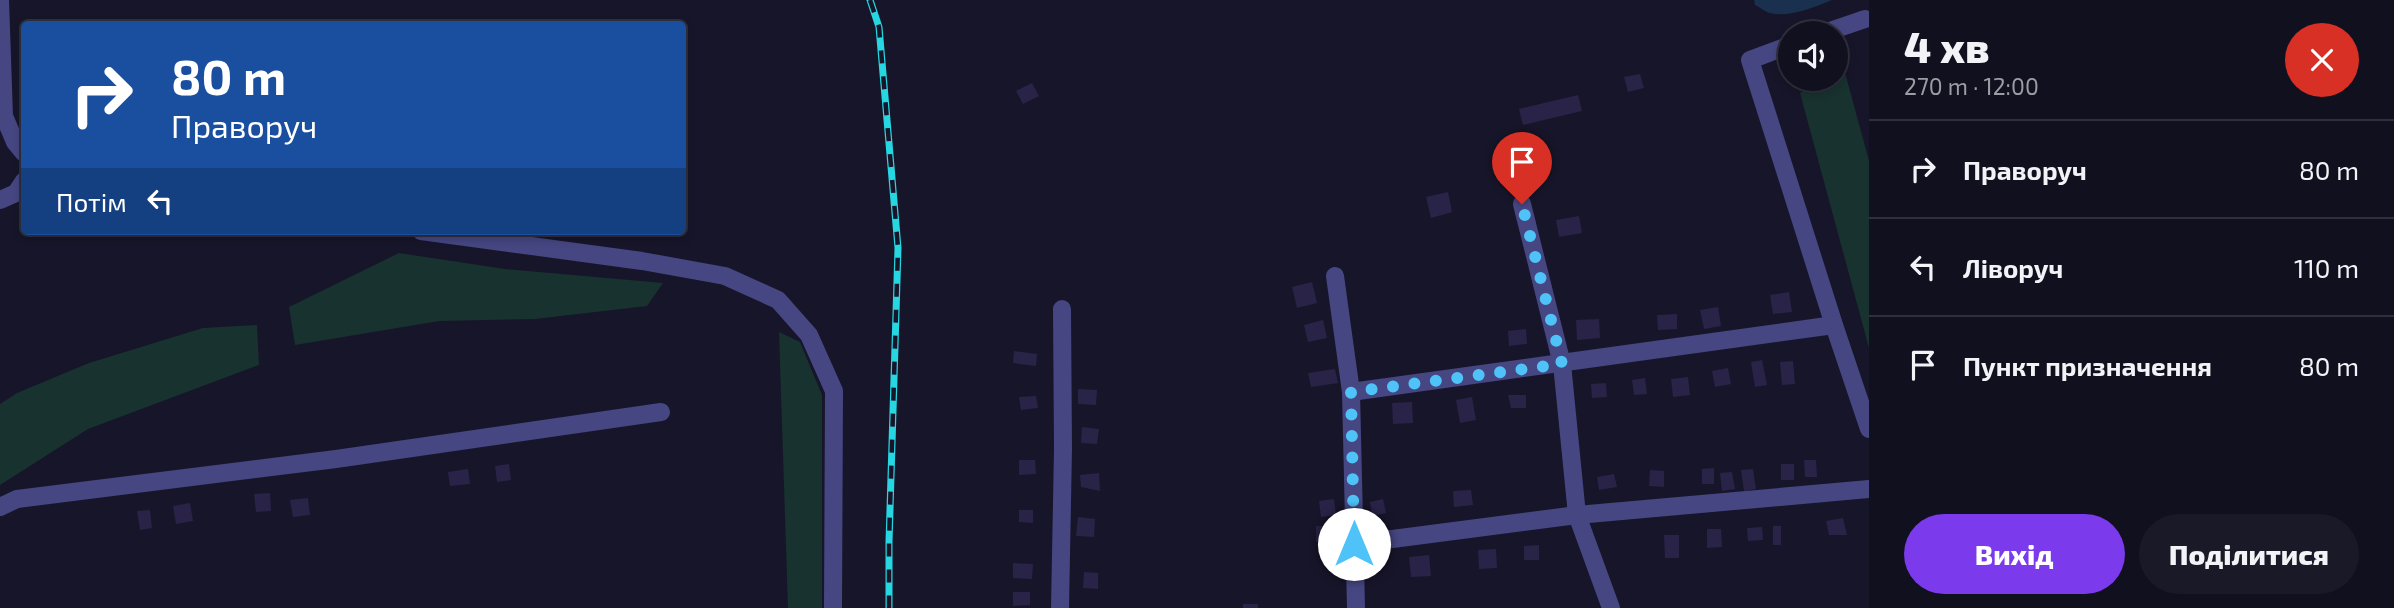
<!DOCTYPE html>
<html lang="uk">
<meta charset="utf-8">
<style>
:root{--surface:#11101f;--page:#1a1928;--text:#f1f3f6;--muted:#9c9da4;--line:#30303d;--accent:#7c3aed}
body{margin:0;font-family:"Exo 2",sans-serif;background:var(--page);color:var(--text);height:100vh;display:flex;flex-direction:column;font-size:26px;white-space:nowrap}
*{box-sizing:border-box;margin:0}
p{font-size:23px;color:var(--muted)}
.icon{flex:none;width:38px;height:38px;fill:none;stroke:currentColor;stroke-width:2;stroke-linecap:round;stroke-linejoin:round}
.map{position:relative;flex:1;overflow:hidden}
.sheet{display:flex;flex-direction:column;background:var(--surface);width:525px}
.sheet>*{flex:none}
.banner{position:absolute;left:21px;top:21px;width:665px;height:214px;border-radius:7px;box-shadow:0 4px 10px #0003,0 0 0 2px var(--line);background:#1a4fa0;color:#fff;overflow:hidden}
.fabs{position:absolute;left:1778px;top:21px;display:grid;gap:14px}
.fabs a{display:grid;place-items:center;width:70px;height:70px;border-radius:50%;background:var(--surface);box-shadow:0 4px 10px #0003,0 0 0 2px var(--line);font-size:35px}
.pin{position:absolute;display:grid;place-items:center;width:60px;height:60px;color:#fff;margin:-72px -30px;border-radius:50% 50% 50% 0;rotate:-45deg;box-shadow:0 0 7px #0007}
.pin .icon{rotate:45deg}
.me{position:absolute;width:77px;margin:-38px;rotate:0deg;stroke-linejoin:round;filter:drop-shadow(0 0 5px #0008)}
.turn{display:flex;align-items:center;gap:24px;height:147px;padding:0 35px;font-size:32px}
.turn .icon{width:91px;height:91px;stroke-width:2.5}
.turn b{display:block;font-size:49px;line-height:60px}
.then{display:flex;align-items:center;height:66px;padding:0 35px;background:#0003;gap:14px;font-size:26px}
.round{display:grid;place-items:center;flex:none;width:74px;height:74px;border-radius:37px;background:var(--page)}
.headline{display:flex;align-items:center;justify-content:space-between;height:119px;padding:0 35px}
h1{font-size:42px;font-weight:800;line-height:52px}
.action{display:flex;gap:14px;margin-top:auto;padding:14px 35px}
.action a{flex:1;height:80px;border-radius:42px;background:var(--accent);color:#fff;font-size:28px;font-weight:800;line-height:80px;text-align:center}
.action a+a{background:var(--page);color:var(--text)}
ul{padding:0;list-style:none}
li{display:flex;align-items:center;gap:21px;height:98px;padding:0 35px;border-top:2px solid var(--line)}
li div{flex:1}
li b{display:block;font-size:26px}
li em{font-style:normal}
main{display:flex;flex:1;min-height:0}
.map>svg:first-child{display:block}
</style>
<main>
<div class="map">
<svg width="1869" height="608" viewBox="0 0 1869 608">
<rect width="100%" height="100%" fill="#171529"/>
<g fill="#183230">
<path d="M1844,69L1869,161V348L1800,93L1826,79H1836V73Z"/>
<path d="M399,253L505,269L663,283L647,306L535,319L439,321L295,345L289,307Z"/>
<path d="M257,325L259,365L88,429L0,485V404L17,393L89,363L203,328Z"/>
<path d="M779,332L800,342L822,395V608H788Z"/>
</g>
<path fill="#19304e" d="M1754,0H1832C1815,7 1789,18 1770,13C1765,12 1760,7 1755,5Z"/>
<g fill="#292348">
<path d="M1640,74L1644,88L1628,92L1624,77Z"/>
<path d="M1032,83L1039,96L1023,104L1016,91Z"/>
<path d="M1578,95L1582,111L1523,125L1519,109Z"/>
<path d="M1448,192L1452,212L1431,218L1426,197Z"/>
<path d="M1579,216L1582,233L1559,237L1556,220Z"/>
<path d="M1312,282L1317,303L1297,308L1292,287Z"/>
<path d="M1789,292L1792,312L1773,314L1770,295Z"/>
<path d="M1718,307L1721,326L1704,329L1700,310Z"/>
<path d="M1677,314V329L1658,330L1657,315Z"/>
<path d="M1599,319L1600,338L1577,340L1576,320Z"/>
<path d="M1323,320L1327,338L1308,342L1304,325Z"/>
<path d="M1526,329L1527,344L1509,346L1508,331Z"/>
<path d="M1014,351L1037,354L1036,366L1013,363Z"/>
<path d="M1762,360L1767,385L1755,387L1751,362Z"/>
<path d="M1793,361L1795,384L1782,385L1780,362Z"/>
<path d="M1728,368L1731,384L1715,387L1712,371Z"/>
<path d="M1335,369L1338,383L1311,387L1308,373Z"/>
<path d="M1688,377L1690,395L1673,397L1671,379Z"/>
<path d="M1645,378L1647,394L1634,395L1632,380Z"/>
<path d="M1606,383L1607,397L1592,398L1591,384Z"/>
<path d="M1078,389L1097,390L1096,405L1078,404Z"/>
<path d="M1508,395H1526V408H1511Z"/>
<path d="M1036,396L1038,408L1021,410L1019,397Z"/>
<path d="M1472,397L1476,420L1460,423L1456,400Z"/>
<path d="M1412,402L1413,423L1393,424L1392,403Z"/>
<path d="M1082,427L1099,429L1097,444L1081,443Z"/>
<path d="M1019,460H1035L1036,474L1019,475Z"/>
<path d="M1804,460H1816L1817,477H1805Z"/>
<path d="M509,464L511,480L497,482L495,466Z"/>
<rect x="1781" y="464" width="13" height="16"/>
<path d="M1714,468V484H1702V469Z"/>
<path d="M468,469L470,484L450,486L448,472Z"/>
<path d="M1753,469L1756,489L1744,491L1741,470Z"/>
<path d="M1650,470L1664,471V487L1649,486Z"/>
<path d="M1732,472L1735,489L1722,491L1720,473Z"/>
<path d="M1099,473L1100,491L1081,487L1080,475Z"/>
<path d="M1614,474L1617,487L1599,490L1597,477Z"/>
<path d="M1471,490L1473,505L1454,507L1453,491Z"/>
<path d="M270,493L271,511L256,512L254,494Z"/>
<path d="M308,498L310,515L293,517L290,500Z"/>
<path d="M1334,499L1336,515L1321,517L1319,501Z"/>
<path d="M1383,499L1386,513L1372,516L1370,502Z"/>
<path d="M190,503L193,521L176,524L173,506Z"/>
<path d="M150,510L152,528L140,530L137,511Z"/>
<path d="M1019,510H1033V523L1019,522Z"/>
<path d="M1078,517L1095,519L1094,537L1076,536Z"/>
<path d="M1843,518L1847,535H1829L1826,521Z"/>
<rect x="1316" y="526" width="17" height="16"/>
<rect x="1773" y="526" width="8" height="19"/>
<path d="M1762,527L1763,540L1748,541L1747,528Z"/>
<path d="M1707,529H1721L1722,547L1707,548Z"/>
<path d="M1664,535H1679V558H1665Z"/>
<path d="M1539,545V560H1524V546Z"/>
<path d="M1496,549L1497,568L1479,569L1478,550Z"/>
<path d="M1429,555L1431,576L1411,577L1409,557Z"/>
<path d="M1013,563L1033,564L1032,579L1013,578Z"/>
<path d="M1084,572L1098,573V589L1083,588Z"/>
<path d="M1013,592H1030V605L1013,606Z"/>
<rect x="1243" y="604" width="15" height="4"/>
</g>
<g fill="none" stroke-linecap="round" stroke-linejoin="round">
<g stroke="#464682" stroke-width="18">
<path d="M0,0L4,116L15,142L24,153"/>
<path d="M1824,33L1865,19"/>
<path d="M1790,45L1750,60L1834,325L1869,429"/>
<path d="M0,200L16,193L24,181"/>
<path d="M1522,204L1562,364L1577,515L1611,608"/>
<path d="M421,231L642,261L725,276L778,300L809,335L834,391L833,608"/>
<path d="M1335,276L1351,392L1356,608"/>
<path d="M1351,392L1834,325"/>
<path d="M0,507L17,499L336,459L661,412"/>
<path d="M1354,544L1577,515L1869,489"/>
<path d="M1060,608L1063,449L1062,309"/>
</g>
<g stroke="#26d7e2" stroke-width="7">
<path id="rail" d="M870,0L879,27L898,248L889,542V608"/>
</g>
<use href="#rail" stroke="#171529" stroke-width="4.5" stroke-dasharray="13" stroke-linecap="butt"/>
</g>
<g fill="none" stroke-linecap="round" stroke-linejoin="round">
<path stroke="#4fc3f7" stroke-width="12" stroke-dasharray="0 21.6" d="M1354,544L1351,392L1562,364L1522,204"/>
</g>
</svg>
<div class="fabs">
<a><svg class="icon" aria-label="sound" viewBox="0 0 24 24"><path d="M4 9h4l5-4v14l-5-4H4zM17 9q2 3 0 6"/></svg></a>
</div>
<div class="pin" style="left:1522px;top:204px;background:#d93025"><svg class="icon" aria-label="arrive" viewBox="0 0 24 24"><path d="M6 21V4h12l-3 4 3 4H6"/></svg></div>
<svg class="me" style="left:1354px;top:544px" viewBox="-20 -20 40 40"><circle r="19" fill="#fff"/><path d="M0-13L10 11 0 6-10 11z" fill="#4fc3f7"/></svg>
<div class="banner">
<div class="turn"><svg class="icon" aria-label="right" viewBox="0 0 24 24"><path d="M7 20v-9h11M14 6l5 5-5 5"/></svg><div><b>80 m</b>Праворуч</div></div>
<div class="then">Потім<svg class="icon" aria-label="left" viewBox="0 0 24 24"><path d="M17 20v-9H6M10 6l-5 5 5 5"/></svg></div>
</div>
</div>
<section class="sheet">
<div class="headline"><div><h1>4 хв</h1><p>270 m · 12:00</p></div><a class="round" style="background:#d93025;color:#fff"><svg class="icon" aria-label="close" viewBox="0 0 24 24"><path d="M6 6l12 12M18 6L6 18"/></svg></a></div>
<ul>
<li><svg class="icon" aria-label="right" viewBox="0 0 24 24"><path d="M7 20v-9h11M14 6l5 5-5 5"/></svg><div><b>Праворуч</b></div><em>80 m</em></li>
<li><svg class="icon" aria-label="left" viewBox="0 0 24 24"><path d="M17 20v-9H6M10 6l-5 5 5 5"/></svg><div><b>Ліворуч</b></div><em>110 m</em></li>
<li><svg class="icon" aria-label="arrive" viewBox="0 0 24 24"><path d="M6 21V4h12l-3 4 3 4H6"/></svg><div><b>Пункт призначення</b></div><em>80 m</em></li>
</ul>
<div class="action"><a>Вихід</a><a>Поділитися</a></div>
</section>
</main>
